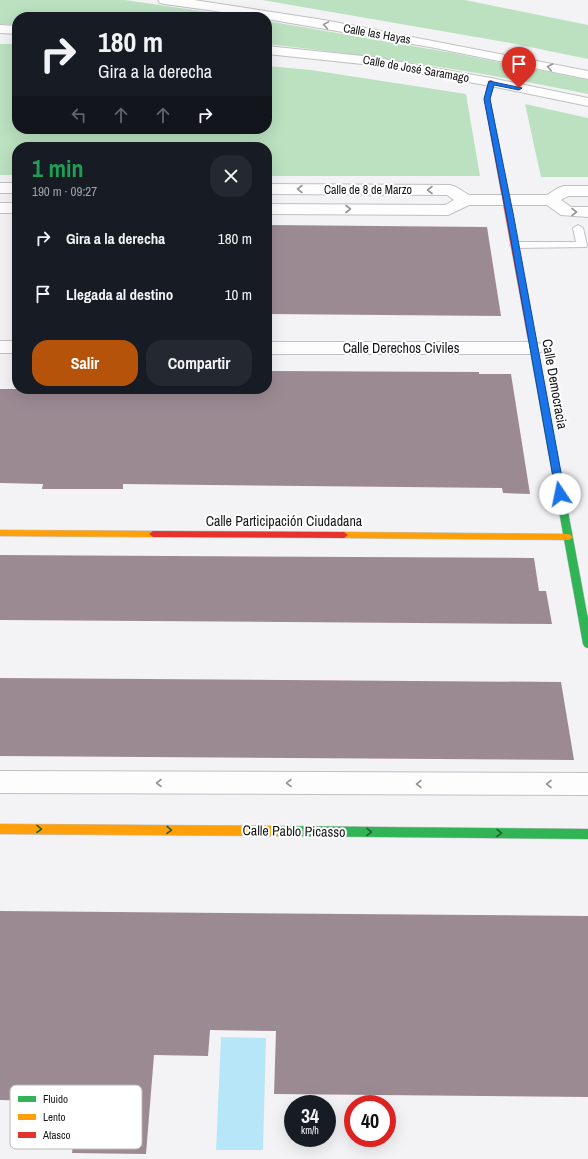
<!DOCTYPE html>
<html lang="es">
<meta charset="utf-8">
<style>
:root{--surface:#171b24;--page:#242831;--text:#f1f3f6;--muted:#9ea1a6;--accent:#b45309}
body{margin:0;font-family:"Archivo Narrow",sans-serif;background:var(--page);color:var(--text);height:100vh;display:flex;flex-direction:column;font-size:15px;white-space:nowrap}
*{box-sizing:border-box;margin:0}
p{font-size:13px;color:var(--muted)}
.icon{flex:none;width:22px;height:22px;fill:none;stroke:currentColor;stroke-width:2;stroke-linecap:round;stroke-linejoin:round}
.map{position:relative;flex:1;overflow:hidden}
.panel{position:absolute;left:12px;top:142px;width:260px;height:252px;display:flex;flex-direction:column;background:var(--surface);border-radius:16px;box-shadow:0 4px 16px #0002}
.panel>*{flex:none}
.banner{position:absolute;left:12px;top:12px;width:260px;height:122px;border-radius:16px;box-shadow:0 4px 16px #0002;background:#171b24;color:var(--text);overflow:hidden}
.speed{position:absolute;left:284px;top:1095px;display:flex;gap:8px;font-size:20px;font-weight:700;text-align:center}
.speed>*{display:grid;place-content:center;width:52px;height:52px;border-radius:50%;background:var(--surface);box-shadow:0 4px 16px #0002;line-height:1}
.speed small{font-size:10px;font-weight:400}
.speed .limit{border:6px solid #d22;background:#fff;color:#111}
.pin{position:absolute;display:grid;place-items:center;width:34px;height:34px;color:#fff;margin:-41px -17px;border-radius:50% 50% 50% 0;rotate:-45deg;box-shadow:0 0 4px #0007}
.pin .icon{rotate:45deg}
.me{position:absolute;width:44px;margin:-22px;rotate:349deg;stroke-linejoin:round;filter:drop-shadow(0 0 3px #0008)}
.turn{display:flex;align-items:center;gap:14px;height:84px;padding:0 20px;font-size:18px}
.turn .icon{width:52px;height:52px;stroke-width:2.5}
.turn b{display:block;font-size:28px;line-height:34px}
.lanes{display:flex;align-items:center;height:38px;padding:0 20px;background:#0003;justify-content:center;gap:20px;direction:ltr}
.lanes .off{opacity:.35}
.round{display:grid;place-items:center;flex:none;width:42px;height:42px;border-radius:16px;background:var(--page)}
.overview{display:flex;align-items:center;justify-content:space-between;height:68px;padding:0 20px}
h1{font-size:24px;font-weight:800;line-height:30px;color:#1e9e55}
.primary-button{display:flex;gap:8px;margin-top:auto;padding:8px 20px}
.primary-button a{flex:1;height:46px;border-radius:16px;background:var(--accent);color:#fff;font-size:16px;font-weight:800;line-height:46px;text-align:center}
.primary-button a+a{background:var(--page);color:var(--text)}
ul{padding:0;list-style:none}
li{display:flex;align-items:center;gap:12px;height:56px;padding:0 20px}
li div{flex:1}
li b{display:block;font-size:15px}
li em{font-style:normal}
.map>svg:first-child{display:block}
</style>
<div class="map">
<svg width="588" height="1159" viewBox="0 0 588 1159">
<rect width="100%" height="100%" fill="#f3f3f5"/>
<g fill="#bbe1c1">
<path d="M0,0H125L242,17H17V25L0,24Z"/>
<path d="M262,0H465L588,25V59L505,42Z"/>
<path d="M267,21L453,53L588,80V94C482,72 375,56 267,44Z"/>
<path d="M0,44H17V129H267V66L311,70L466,94L480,176H267V147H17V175H0Z"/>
<path d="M525,104L588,118V177H541Z"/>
</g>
<path fill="#b7e6f9" d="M221,1037L266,1038L263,1150H216Z"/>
<g fill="#9c8a93">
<path d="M268,225L487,227L501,316L267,314V228Z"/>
<path d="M268,371L479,372V374H511L530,494L503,493L502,488L123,484V489H42L43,484L0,483V389H133V391H195V389H267Z"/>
<path d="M0,555L534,558L539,591H546L552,624L0,620Z"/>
<path d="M0,678L561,682L574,760L0,756Z"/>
<path d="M0,911L588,916V1097L274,1094L276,1031L210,1030L208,1056L154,1055L146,1154L72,1153L78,1102L0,1100Z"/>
</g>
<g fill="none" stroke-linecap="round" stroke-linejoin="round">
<g stroke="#c0c0c1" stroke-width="2">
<path id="lane" d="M578,225L583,228L587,245L586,247L515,248L510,245L515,242H576L573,228Z"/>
</g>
<g stroke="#c0c0c1" stroke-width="2">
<g id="street">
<path d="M158,0H194L324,20L588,71V79L430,47L267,19V17H257L165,4L160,3Z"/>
<path d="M0,25L17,26V34L0,33Z"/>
<path d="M267,46L372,57L491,78L588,98V106L491,86L372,65L267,54Z"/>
<rect x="0" y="183" width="17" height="10"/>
<path d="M267,184L450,185L456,187L469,195H547L558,188L564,186H588V196H568L561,200L571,207H588V217L561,215L547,205H469L448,215L267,214V204L445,205L454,200L447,195L267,194Z"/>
<rect x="0" y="203" width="17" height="10"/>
<rect x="0" y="341" width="17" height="12"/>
<path d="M267,342H534L541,344L543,348L541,352L534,354H267Z"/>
<path d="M0,771L588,773V795L0,793Z"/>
</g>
</g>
<g stroke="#c0c0c1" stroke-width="1">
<g id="fast">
<path d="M528,332H531L535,334L588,619V648L585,647L583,644L527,334Z"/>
<path d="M277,826L588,829V839L277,836L273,834L272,831L273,828Z"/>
</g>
</g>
<g stroke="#c0c0c1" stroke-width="1">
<g id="slow">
<path d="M0,530L153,531L157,534L153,537L0,536Z"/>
<path d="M344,532L569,534L573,537L569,540L344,538L340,535Z"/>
<path d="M0,824L277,826L281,828L282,831L281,834L277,836L0,834Z"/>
</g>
</g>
<g stroke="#c0c0c1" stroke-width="1">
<g id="jam">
<path d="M491,80L494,82L490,99L535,334L531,336L527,334L484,99L488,82Z"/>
<path d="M153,531L344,532L348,535L344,538L153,537L149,534Z"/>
</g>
</g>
<use href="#lane" fill="#fdfdfe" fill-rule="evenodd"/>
<use href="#street" fill="#fdfdfe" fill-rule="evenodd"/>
<use href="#fast" fill="#30b455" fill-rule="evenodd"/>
<use href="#slow" fill="#ff9f0a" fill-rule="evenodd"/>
<use href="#jam" fill="#e5322d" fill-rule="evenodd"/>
</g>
<defs><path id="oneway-chevron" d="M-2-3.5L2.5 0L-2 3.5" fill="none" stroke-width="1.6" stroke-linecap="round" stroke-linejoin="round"/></defs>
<g stroke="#969697">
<use href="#oneway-chevron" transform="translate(326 25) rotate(-170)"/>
<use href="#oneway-chevron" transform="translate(550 67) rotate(-168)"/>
<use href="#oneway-chevron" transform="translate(300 189) rotate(-180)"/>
<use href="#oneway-chevron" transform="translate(430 190) rotate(-180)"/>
<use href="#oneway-chevron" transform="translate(348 209)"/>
<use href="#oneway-chevron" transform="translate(574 212)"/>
<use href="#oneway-chevron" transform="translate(159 783) rotate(-180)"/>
<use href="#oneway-chevron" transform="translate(289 783) rotate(-180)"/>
<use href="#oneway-chevron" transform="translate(419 784) rotate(-180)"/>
<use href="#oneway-chevron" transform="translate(549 784) rotate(-180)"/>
</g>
<g stroke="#225e34">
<use href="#oneway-chevron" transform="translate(39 829) rotate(1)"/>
<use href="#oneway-chevron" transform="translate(169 830) rotate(1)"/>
<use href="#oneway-chevron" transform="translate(369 832) rotate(1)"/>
<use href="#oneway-chevron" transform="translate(499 833) rotate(1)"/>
</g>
<path fill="#1a73e8" stroke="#114b97" d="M489,81L522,88L519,90L494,85L490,99L514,218L565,494L560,497L556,494L507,218L484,99Z"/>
<g text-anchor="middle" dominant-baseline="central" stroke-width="4" stroke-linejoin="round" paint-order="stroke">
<g font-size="12" fill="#171719" stroke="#fff">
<text transform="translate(377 34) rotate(10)">Calle las Hayas</text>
<text transform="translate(416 69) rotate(10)">Calle de José Saramago</text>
<text x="368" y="190">Calle de 8 de Marzo</text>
</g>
<g font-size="14" fill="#171719" stroke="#fff">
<text x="401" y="348">Calle Derechos Civiles</text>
<text transform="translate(555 384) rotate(80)">Calle Democracia</text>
<text x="284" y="521">Calle Participación Ciudadana</text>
<text transform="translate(294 831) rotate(1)">Calle Pablo Picasso</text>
</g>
</g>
<rect x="10" y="1085" width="132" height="64" rx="6" fill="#fff" stroke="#b9b9ba" stroke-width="1"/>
<rect x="18" y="1096" width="18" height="6" fill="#30b455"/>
<rect x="18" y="1114" width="18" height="6" fill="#ff9f0a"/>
<rect x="18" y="1132" width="18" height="6" fill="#e5322d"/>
<g font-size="11" fill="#171719">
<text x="43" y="1103">Fluido</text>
<text x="43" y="1121">Lento</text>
<text x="43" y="1139">Atasco</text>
</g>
</svg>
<div class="speed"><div>34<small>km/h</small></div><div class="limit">40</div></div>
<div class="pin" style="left:519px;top:88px;background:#d93025"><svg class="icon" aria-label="arrive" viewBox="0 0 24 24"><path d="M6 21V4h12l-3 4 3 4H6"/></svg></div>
<svg class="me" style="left:560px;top:494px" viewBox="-20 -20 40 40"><circle r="19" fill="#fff"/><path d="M0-13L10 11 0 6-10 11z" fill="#1a73e8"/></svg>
<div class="banner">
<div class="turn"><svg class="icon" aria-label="right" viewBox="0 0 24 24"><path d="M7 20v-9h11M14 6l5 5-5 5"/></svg><div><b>180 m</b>Gira a la derecha</div></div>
<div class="lanes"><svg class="icon off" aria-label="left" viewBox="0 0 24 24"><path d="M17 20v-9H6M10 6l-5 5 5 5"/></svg><svg class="icon off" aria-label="ahead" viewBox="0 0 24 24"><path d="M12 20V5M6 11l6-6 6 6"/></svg><svg class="icon off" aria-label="ahead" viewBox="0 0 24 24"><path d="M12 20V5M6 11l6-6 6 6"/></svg><svg class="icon" aria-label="right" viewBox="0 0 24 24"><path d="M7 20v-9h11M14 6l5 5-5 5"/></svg></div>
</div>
<section class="panel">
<div class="overview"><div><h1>1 min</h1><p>190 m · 09:27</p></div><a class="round"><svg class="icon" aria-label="close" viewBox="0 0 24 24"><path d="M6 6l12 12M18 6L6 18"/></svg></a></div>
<ul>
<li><svg class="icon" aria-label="right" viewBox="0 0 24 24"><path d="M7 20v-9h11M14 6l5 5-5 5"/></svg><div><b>Gira a la derecha</b></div><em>180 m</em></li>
<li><svg class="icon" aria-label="arrive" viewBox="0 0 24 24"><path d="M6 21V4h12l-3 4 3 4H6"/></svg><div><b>Llegada al destino</b></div><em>10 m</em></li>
</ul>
<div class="primary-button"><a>Salir</a><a>Compartir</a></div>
</section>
</div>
